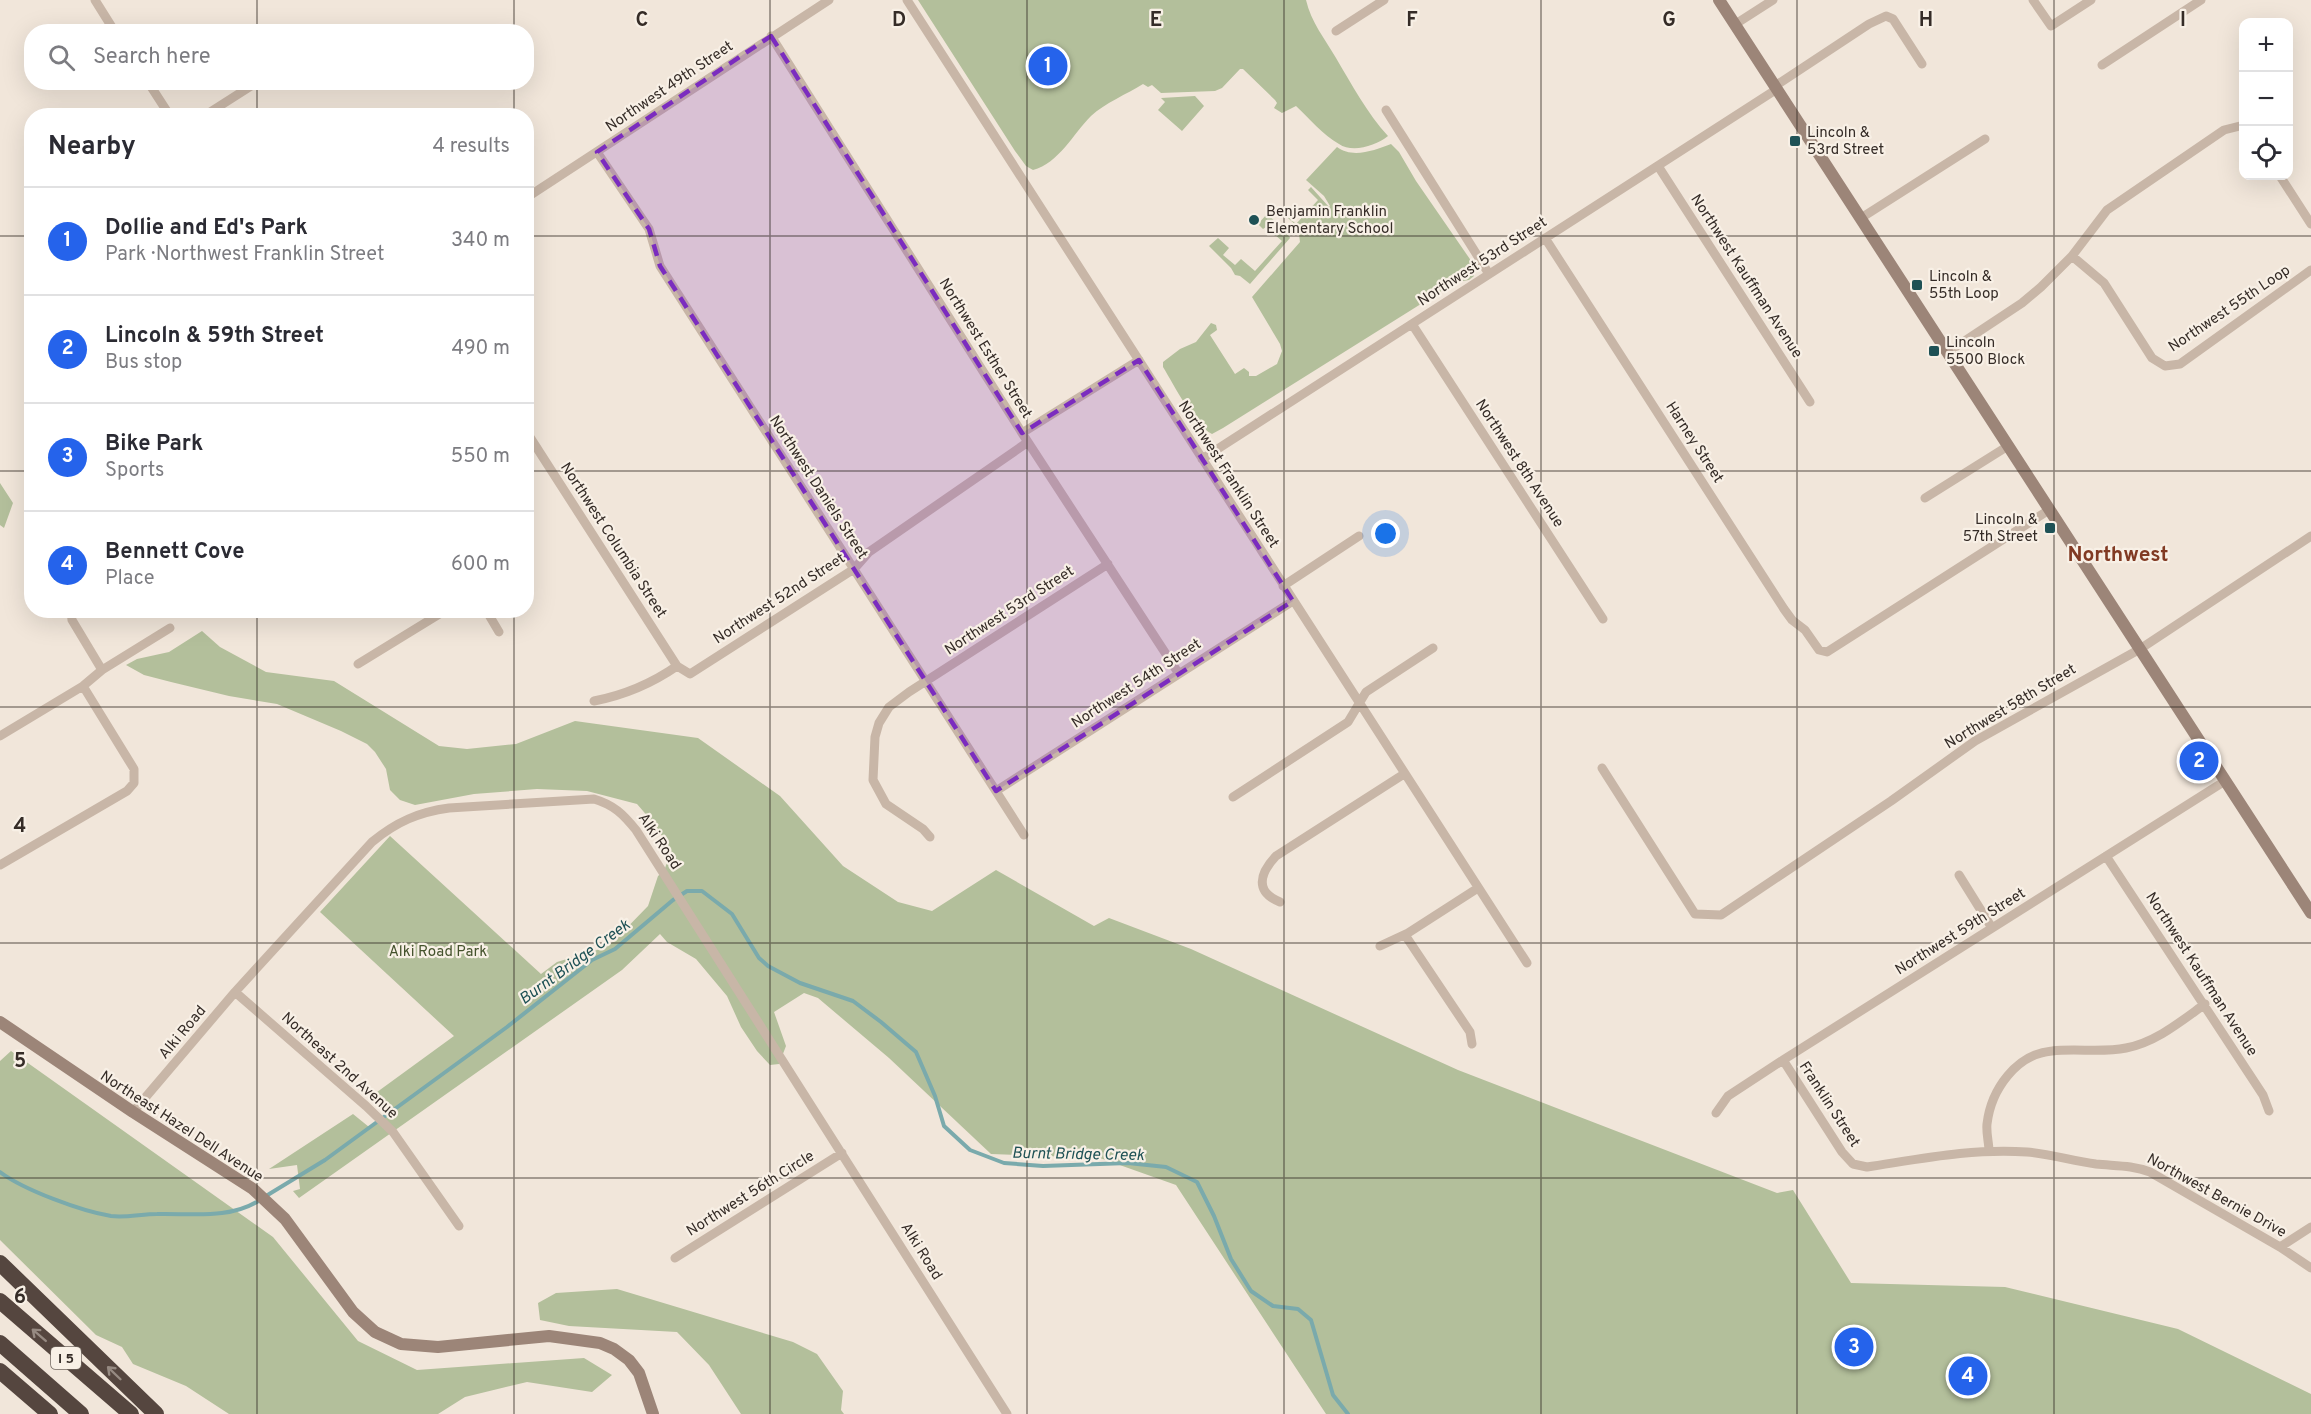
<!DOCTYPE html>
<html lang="en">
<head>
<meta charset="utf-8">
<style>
	body { margin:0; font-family:Overpass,sans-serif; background:#f7f7f7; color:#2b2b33 }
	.controls { position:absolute; right:18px; top:18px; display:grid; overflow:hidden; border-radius:12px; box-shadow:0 6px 24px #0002 }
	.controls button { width:54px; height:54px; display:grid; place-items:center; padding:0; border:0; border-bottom:2px solid #e1e1e2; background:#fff; color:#2b2b33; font:30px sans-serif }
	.you { position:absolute; left:1386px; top:534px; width:21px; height:21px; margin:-15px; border:4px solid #fff; border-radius:50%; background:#1a73e8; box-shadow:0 0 0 9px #1a73e833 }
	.badge { display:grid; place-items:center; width:39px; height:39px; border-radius:50%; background:#2563eb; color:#fff; font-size:20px; font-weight:700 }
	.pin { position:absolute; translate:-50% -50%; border:3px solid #fff; box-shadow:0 2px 6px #0006 }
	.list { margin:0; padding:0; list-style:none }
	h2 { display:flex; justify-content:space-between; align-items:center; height:78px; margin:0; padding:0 24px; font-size:26px }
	h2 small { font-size:20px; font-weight:400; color:#7c7c81 }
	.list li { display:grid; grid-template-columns:39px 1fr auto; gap:18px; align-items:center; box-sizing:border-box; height:108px; padding:0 24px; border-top:2px solid #e1e1e2 }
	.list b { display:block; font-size:22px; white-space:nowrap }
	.list p { margin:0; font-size:20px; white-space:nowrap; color:#7c7c81 }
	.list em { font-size:20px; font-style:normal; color:#7c7c81 }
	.icon { flex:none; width:33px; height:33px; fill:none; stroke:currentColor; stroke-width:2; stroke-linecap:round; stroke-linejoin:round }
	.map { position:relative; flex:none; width:2311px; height:1414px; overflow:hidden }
	.search { position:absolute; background:#fff; box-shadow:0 6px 24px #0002; left:24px; top:24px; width:510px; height:66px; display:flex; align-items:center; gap:15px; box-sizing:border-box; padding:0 21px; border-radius:24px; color:#7c7c81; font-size:22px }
	.panel { position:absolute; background:#fff; box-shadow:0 6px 24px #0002; left:24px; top:108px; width:510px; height:510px; border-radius:24px }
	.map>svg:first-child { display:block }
	.green { fill:#b3bf9b }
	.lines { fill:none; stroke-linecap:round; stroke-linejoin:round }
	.stream { stroke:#7aaaac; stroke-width:4 }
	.street { stroke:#c8b6a7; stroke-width:9 }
	.secondary { stroke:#9c8578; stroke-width:12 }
	.highway { stroke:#55463f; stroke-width:16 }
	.oneway { stroke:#968a82 }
	.marked { fill:#7b2cbf; fill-opacity:0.2; stroke:#7b2cbf; stroke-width:4.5; stroke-dasharray:12 8; stroke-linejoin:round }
	.grid { fill:none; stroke:#352c27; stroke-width:1.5; stroke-opacity:0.55 }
	.poi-dot { fill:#1e5155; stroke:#f8f0e6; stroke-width:2 }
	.labels { text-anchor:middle; stroke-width:4.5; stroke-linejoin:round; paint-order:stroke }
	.shield { fill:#f8f0e6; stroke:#706760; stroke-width:1.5 }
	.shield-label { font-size:14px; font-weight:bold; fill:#352c27 }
	.street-label { font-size:15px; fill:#352c27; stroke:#f8f0e6 }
	.poi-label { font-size:15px; fill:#352c27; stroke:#f8f0e6; text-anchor:start }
	.park-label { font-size:15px; fill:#44522c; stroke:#f8f0e6 }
	.water-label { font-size:16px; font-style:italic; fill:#1e5155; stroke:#f8f0e6 }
	.district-label { font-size:21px; font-weight:bold; fill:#813a23; stroke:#f8f0e6 }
	.grid-label { font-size:20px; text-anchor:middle; font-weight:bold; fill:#352c27; stroke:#f8f0e6; stroke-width:4.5; stroke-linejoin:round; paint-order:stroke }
</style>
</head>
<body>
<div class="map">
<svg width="2311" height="1414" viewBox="0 0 2311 1414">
	<rect width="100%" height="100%" fill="#f1e6da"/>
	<!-- green -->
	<path class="green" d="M918,0H1306C1311,22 1325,39 1336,58C1352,85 1367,113 1388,136C1376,146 1352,153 1339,144C1323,135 1309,118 1296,106L1282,113L1274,108L1277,103L1275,100L1243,69H1240L1222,88L1215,91L1161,93L1152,85L1148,87L1143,84C1127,94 1105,103 1091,116C1073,134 1059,163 1033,170L1026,166L1015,151Z
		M1195,96L1204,106L1182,131L1158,110L1165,102L1161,98Z
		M1391,144L1399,152L1416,181L1474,265V276L1469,280L1456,282L1223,428L1212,434C1194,425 1174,385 1163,367V362L1180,349L1196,342L1211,323L1216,325L1217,330L1210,335L1235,374L1244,368L1249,372V376H1256L1277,364L1282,351L1280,344L1252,297L1300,242L1298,227L1279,210L1282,207L1287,211L1285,214L1296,224L1318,200L1308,190L1311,187L1329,207L1330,206L1324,196L1306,180L1337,147C1353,159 1375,150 1391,144Z
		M1267,214L1288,233L1290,238L1250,284L1240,276L1235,275L1231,268L1209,246L1218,238L1229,248L1223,255L1235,265L1241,259L1255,271L1282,241L1266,227L1263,229L1258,224Z
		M0,483L13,503L4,528L0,525Z
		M202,631L220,647L266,672L334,681L439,746L467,749L516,744L575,721L698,738L780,796L843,866L898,902L932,911L996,870L1094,926L1109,918L1191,949L1458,1070L1777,1193L1793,1190L1851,1283L2005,1287L2178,1329L2311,1394V1414H1326L1176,1185L1100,1158L991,1154L889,1058L818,998L804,993L774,1012L786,1046L779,1064L770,1065L757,1051L741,1027L727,996L696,959L667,942L660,934L622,970L299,1198L293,1191L300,1189L297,1165L269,1169L353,1114L369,1127L391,1110L373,1095L454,1036L320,912L390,836L541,974L557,962L597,950L613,942L648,906L658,876L664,871L671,851L656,826L637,804L587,791L537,789L474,794L415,805L400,800L390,790L386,769L375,752L367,744L341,731L277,704L229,696L171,682L144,675L126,665L137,659L169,652Z
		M11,1051L273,1237L358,1341L417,1370L584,1358L612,1375L592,1392L527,1382L465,1397L438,1414H229L186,1386L133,1364L122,1347L96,1335L0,1240V1061Z
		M617,1289L793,1342L817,1354L843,1391L841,1410L844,1414H741L709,1365L677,1332L569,1326L540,1320L538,1303L556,1293Z"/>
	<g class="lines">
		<!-- stream -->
		<path class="stream" d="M0,1172C24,1190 81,1211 111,1216C125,1218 142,1214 157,1214C192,1213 229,1220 260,1200
			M266,1196L325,1160L507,1027L592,960L615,949L673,900L687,891H702L732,914L759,958L768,966L800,983L853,1001L881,1022L916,1052L935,1096L944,1126L970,1150L1004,1163L1043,1166L1128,1163L1166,1167L1197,1182L1214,1216L1231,1259L1251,1291L1273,1306L1298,1309L1311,1320L1333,1395L1348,1414"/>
		<!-- street -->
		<path class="street" d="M95,0L115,32
			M907,0L1527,963
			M2033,0L2051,26L2091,0
			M1734,25L1773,0
			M1336,31L1384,0
			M771,36L1022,433L1179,674
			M2102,65L2201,0
			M148,82L170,116
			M1775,86L1869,24L1886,16L1893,19L1922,64
			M1386,110L1489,274
			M204,116L251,86
			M2244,125L2224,130L2107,210L2072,256L2104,283L2152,358L2165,366L2180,364L2311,270
			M597,152L649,229L660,266L1024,835
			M1658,166L1810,402
			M2280,176L2311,224
			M526,198L829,0
			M1861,218L1985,139
			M1545,238L1784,609L1792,620L1805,630L1819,650L1827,652L2049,510
			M1412,324L1603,619
			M1948,352L2022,303L2041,287L2072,256
			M526,431L677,666
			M1022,433L1139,360
			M1202,459L1777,89
			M1925,498L2008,446
			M1283,586L1359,536
			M71,610L72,620L102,670
			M486,610L499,632
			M358,664L446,610
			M594,701C625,695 651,684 677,666L690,674L854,569L869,552L1028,442
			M0,736L83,686L102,670L170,628
			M1602,768L1695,914L1721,915L1891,801L1975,741L2140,649L2311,536
			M996,791L1293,601
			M1233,797L1348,722L1366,692L1433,648
			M930,837L923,829L886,804L873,780L875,737L879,723L889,707L909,692L1108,564
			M2106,856L2263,1095L2269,1111
			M0,865L127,791L134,783V769L83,686
			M1959,875L1992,928
			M1280,902C1255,892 1259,874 1276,856L1404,774
			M1405,935L1470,1032L1472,1044
			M1380,946L1408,933L1478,888
			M235,992L366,1106L393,1132L459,1226
			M1783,1060L1842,1152L1853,1164L1867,1167C1920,1159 1973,1148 2027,1152C2050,1154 2073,1161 2096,1164C2115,1166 2132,1165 2150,1172L2280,1247L2311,1268
			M133,1112L235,992L372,842C396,822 419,812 449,808L594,799C614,805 623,814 636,830L1007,1414
			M1716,1113L1728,1096L1783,1060L2225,781
			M1989,1151C1989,1143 1986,1133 1987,1124C1991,1090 2016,1054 2052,1051C2076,1048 2102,1053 2126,1048C2156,1042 2180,1022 2205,1004
			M2280,1247L2311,1227
			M675,1258L842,1153"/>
		<!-- secondary -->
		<path class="secondary" d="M1719,0L2311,913
			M0,1022L133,1112L253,1189L285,1219L353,1312L375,1332L401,1344L438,1347L549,1336L600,1343L614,1349L629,1360L639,1373L653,1414"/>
		<!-- highway -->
		<path class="highway" d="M0,1263L156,1414
			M0,1301L131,1414
			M0,1343L81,1414
			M0,1371L50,1414"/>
	</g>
	<!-- one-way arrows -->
	<defs><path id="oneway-shaft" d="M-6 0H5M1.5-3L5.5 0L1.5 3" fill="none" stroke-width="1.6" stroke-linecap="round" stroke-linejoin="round" transform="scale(1.5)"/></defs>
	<g class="oneway">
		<use href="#oneway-shaft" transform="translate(39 1335) rotate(-139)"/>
		<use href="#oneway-shaft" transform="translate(114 1373) rotate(-136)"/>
	</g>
	<!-- marked area -->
	<path class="marked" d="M771,36L1022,433L1139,360L1293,601L996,791L660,266L649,229L597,152Z"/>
	<!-- grid -->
	<path class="grid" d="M257,0V32M514,0V32M770,0V1414M1027,0V1414M1284,0V1414M1541,0V1414M1797,0V1414M2054,0V1414M257,82V116M514,82V116M0,236H32M526,236H2311M0,471H32M526,471H2311M257,610V1414M514,610V1414M0,707H2311M0,943H2311M0,1178H2311"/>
	<!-- markers -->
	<g class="poi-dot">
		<rect x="1789" y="135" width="12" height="12" rx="3"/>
		<circle cx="1254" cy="220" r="6"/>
		<rect x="1911" y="279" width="12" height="12" rx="3"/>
		<rect x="1928" y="345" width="12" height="12" rx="3"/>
		<rect x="2044" y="522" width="12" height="12" rx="3"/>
	</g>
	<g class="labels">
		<!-- shield labels -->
		<rect class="shield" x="51" y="1347" width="30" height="22" rx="4.5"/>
		<g class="shield-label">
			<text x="66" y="1363">I 5</text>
		</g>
		<!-- street labels -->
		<g class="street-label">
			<text transform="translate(669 86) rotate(-34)" y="5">Northwest 49th Street</text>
			<text transform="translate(1482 261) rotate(-33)" y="5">Northwest 53rd Street</text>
			<text transform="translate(1747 276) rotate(57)" y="5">Northwest Kauffman Avenue</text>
			<text transform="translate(2229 308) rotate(-34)" y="5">Northwest 55th Loop</text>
			<text transform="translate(986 348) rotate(58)" y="5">Northwest Esther Street</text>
			<text transform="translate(1695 442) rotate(57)" y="5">Harney Street</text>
			<text transform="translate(1520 463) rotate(57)" y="5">Northwest 8th Avenue</text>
			<text transform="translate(1229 474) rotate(57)" y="5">Northwest Franklin Street</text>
			<text transform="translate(819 487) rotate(57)" y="5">Northwest Daniels Street</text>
			<text transform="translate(614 540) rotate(57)" y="5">Northwest Columbia Street</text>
			<text transform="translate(779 598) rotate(-33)" y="5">Northwest 52nd Street</text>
			<text transform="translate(1009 610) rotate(-33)" y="5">Northwest 53rd Street</text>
			<text transform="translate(1136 683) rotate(-33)" y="5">Northwest 54th Street</text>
			<text transform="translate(2010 706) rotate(-31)" y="5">Northwest 58th Street</text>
			<text transform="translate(660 841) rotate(56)" y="5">Alki Road</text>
			<text transform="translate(1960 931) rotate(-32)" y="5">Northwest 59th Street</text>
			<text transform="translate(2202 974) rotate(57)" y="5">Northwest Kauffman Avenue</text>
			<text transform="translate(182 1032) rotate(-50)" y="5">Alki Road</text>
			<text transform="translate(340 1065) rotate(42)" y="5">Northeast 2nd Avenue</text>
			<text transform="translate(1830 1104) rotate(57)" y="5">Franklin Street</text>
			<text transform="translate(182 1126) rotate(33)" y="5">Northeast Hazel Dell Avenue</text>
			<text transform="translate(750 1193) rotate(-32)" y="5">Northwest 56th Circle</text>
			<text transform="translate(2217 1195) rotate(29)" y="5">Northwest Bernie Drive</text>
			<text transform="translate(922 1251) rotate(58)" y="5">Alki Road</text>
		</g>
		<!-- poi labels -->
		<g class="poi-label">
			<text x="1807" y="137">Lincoln &amp;<tspan x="1807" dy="17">53rd Street</tspan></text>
			<text x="1266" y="216">Benjamin Franklin<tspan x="1266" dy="17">Elementary School</tspan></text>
			<text x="1929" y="281">Lincoln &amp;<tspan x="1929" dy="17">55th Loop</tspan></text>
			<text x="1946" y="347">Lincoln<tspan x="1946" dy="17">5500 Block</tspan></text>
			<text x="2038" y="524" text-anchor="end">Lincoln &amp;<tspan x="2038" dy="17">57th Street</tspan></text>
		</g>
		<!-- park labels -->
		<g class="park-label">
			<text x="438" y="956">Alki Road Park</text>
		</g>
		<!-- water labels -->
		<g class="water-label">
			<text transform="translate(574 961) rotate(-36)" y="6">Burnt Bridge Creek</text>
			<text transform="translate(1078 1153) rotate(1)" y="6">Burnt Bridge Creek</text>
		</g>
		<!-- district labels -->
		<g class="district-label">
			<text x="2118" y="561">Northwest</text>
		</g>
	</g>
	<g class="grid-label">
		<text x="642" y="26">C</text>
		<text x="899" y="26">D</text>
		<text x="1156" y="26">E</text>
		<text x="1412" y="26">F</text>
		<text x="1669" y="26">G</text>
		<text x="1926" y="26">H</text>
		<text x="2183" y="26">I</text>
		<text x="20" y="832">4</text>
		<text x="20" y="1067">5</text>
		<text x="20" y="1303">6</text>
	</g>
</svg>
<div class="controls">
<button>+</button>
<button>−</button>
<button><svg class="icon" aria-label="locate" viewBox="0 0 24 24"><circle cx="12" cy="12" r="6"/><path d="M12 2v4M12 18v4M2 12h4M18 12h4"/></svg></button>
</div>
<div class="you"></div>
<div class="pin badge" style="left:1048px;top:66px">1</div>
<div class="pin badge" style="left:2199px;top:761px">2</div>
<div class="pin badge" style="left:1854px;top:1347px">3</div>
<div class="pin badge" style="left:1968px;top:1376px">4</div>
<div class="search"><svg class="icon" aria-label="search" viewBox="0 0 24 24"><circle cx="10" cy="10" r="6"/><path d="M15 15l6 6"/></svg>Search here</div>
<section class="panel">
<h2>Nearby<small>4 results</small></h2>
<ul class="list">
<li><span class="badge">1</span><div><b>Dollie and Ed's Park</b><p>Park · Northwest Franklin Street</p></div><em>340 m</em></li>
<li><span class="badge">2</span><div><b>Lincoln &amp; 59th Street</b><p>Bus stop</p></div><em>490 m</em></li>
<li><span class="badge">3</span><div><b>Bike Park</b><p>Sports</p></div><em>550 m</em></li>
<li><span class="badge">4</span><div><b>Bennett Cove</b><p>Place</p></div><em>600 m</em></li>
</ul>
</section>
</div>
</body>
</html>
